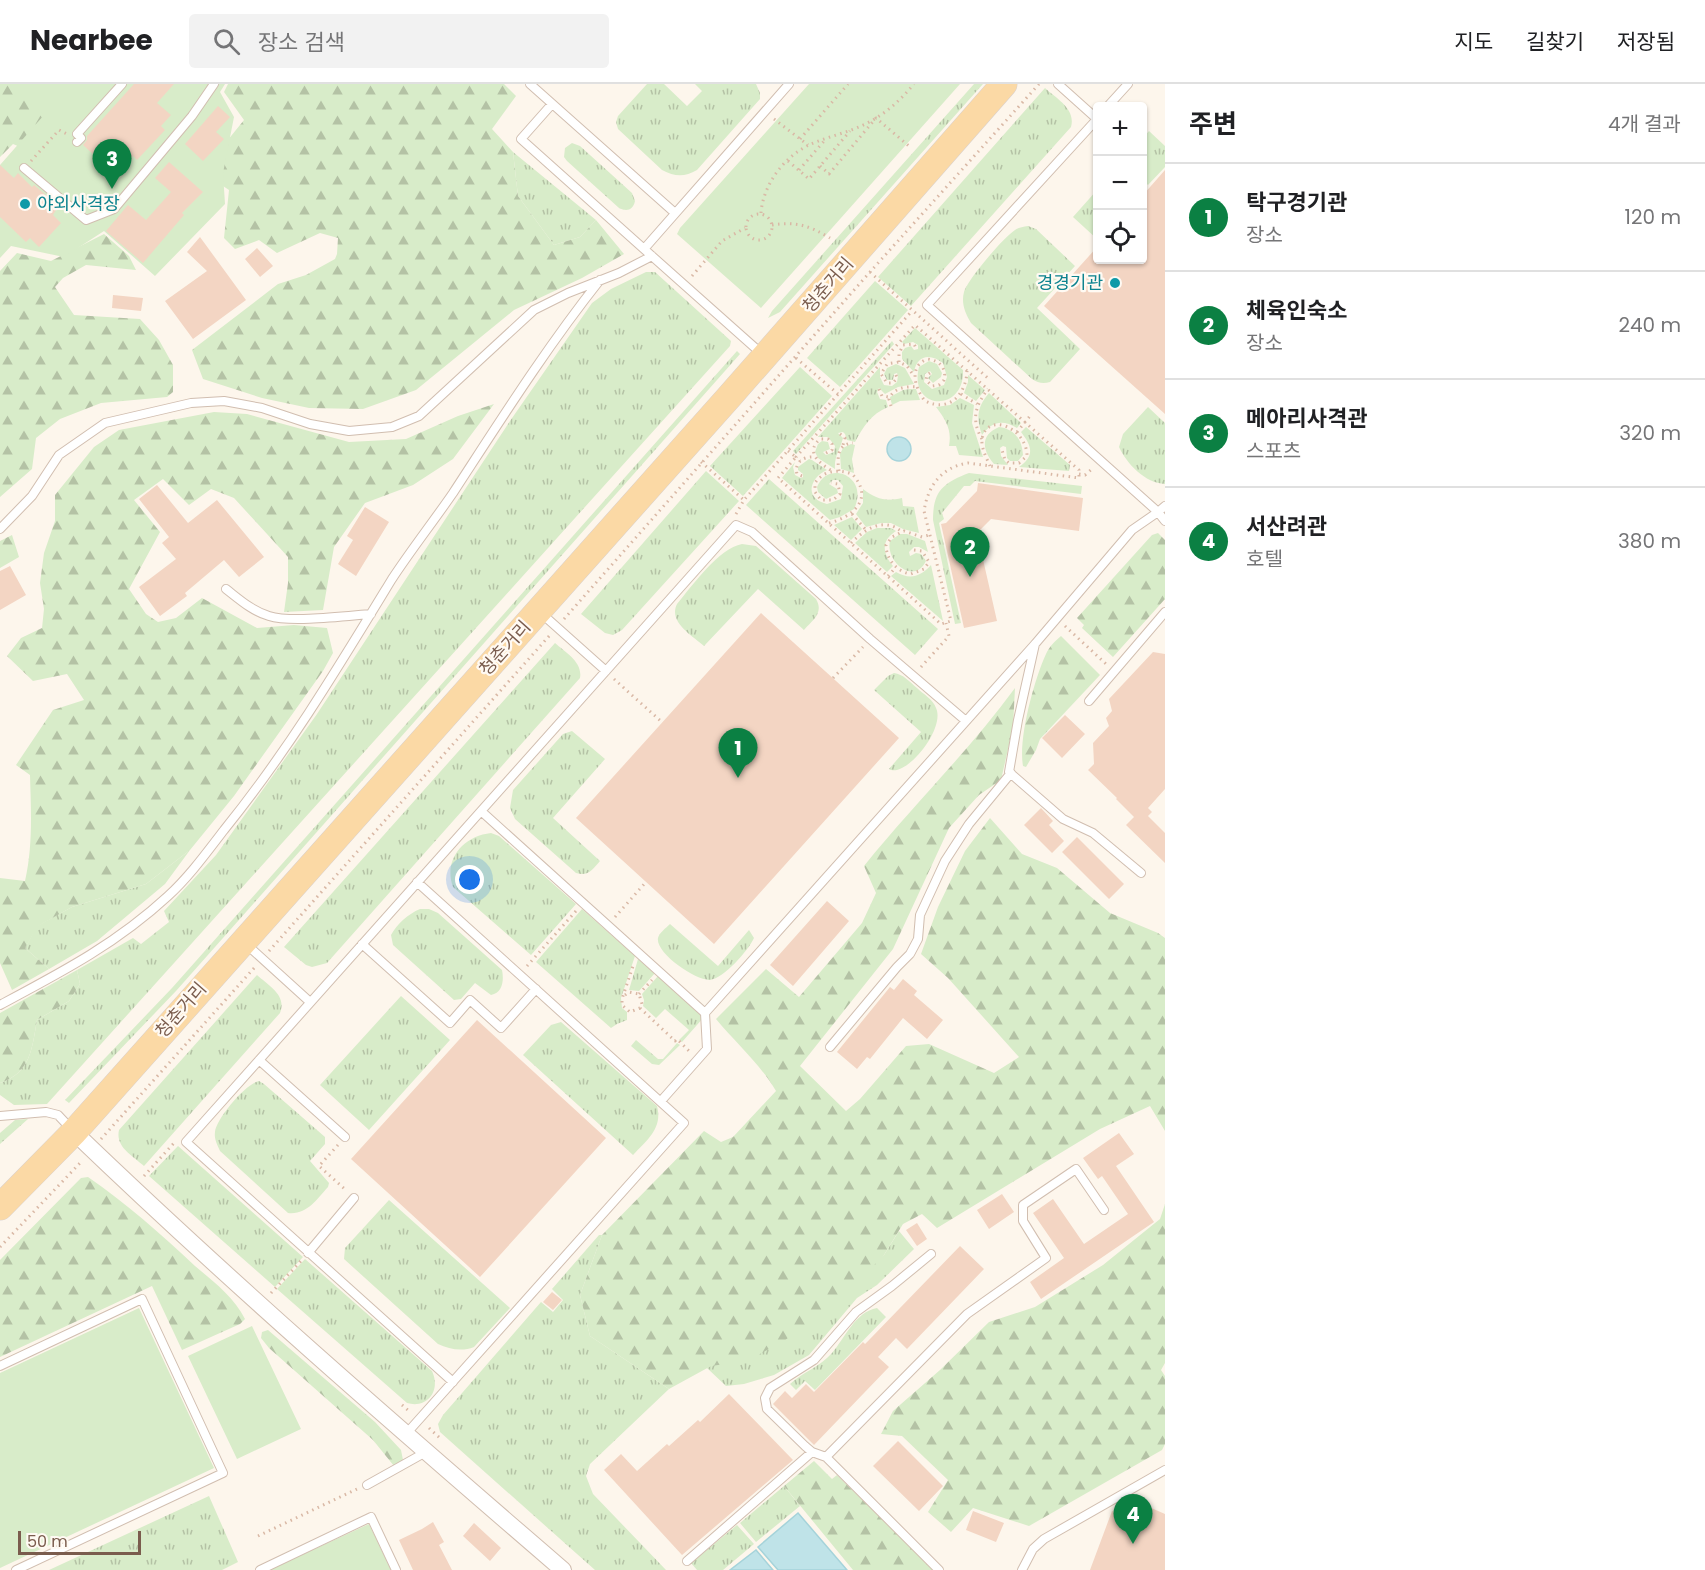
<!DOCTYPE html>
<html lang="ko">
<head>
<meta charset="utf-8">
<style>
	body { margin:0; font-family:Poppins,"Noto Sans KR",sans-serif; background:#f2f2f2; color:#202124 }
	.controls { position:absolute; right:18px; top:18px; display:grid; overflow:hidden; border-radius:6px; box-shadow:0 2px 4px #0004 }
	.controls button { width:54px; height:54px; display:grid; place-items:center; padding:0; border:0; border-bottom:2px solid #e0e0e0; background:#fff; color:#202124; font:30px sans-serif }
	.scale { position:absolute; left:18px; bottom:15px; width:123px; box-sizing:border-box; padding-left:6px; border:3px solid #7a5c4d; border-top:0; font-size:16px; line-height:21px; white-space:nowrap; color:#7a5c4d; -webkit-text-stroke:4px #fffaf3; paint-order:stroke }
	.you { position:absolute; left:470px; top:796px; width:21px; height:21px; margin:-15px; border:4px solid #fff; border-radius:50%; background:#1a73e8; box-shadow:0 0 0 9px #1a73e833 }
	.badge { display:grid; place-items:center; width:39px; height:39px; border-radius:50%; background:#0b8043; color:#fff; font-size:20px; font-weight:700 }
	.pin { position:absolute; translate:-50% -50px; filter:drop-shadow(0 2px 3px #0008) }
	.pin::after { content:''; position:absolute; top:32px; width:21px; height:18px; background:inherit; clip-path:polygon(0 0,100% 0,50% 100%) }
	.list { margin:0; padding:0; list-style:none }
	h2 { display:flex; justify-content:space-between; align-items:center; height:78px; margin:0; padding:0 24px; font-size:26px }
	h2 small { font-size:20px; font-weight:400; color:#757577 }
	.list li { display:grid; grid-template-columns:39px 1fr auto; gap:18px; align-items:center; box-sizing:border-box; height:108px; padding:0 24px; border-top:2px solid #e0e0e0 }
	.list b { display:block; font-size:22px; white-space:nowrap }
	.list p { margin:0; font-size:20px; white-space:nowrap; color:#757577 }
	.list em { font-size:20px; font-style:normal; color:#757577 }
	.icon { flex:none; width:33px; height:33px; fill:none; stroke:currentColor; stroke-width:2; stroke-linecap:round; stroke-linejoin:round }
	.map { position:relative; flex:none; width:1165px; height:1486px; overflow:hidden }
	header { display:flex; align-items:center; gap:36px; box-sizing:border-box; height:84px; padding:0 30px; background:#fff; border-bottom:2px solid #e0e0e0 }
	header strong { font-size:28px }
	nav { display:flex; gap:33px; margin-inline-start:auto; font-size:21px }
	.search { width:420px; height:54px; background:#f2f2f2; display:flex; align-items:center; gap:15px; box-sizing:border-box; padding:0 21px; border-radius:6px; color:#757577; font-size:22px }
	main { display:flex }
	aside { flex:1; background:#fff }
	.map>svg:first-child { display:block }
	.grass { fill:url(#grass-tufts) }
	.forest { fill:url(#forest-firs) }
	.green { fill:#d8ecc9 }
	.water { fill:#bfe3e8; stroke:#a5d3da; stroke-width:1.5 }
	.building { fill:#f3d5c3 }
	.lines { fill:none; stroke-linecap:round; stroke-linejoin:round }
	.lane-casing { stroke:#d1beb0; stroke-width:10 }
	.street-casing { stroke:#d1beb0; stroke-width:18 }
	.primary-casing { stroke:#dad1cd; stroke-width:27 }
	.path { stroke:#d9b8a5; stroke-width:3; stroke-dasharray:1.5 4.5; stroke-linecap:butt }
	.lane { stroke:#fff; stroke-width:8 }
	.street { stroke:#fff; stroke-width:16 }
	.primary { stroke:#fbd9a5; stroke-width:26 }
	.culture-dot { fill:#0f9aa8; stroke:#fffaf3; stroke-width:2 }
	.labels { text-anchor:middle; stroke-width:4.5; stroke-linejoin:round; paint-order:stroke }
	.culture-label { font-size:18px; fill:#0d838f; stroke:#fffaf3; text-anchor:start }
	.street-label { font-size:18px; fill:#7a5c4d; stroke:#fffaf3 }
</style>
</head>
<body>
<header>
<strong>Nearbee</strong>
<div class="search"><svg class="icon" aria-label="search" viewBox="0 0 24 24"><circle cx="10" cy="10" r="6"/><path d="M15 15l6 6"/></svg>장소 검색</div>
<nav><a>지도</a><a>길찾기</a><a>저장됨</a></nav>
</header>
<main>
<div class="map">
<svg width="1165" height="1486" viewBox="0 0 1165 1486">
	<defs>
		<pattern id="grass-tufts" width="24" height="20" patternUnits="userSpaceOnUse" patternTransform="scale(1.5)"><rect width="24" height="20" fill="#d8ecc9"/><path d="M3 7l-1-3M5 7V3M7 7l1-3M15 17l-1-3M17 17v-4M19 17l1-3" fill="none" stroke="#b4c2a5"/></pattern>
		<pattern id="forest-firs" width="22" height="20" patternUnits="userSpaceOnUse" patternTransform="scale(1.5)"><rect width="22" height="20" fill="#d8ecc9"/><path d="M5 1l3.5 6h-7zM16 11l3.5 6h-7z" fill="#b4c2a5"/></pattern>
	</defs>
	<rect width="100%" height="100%" fill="#fdf6ec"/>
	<!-- grass -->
	<path class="grass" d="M647,0H664L687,22L702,7L695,0H756L760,9V15L697,86C685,93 675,93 662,86L618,45L616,38L618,32Z
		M974,0H983L780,228L768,234L772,227Z
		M1045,4C1057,15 1076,25 1071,43L911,222L878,193Z
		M1149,47L1165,62V83L1148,101L1143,96L1142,55Z
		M572,59L580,62L632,109L635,117C633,126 627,128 619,124L567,77L564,73L565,64Z
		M513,68L596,136L580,153L554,161L518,112Z
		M1097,106V155L1073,133Z
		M1028,142L1036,145L1075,182L1037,224L1080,265L1050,298C1043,300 1038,299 1032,295L971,239C965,229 961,219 964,208C968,195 1003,154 1015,146C1019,143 1023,143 1028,142Z
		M646,188H655L731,257L730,262L47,1020L14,1021L0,1011V999C31,989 32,964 37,936L69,917L80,900L77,886L133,854L141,860L169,838L164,827L216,771L317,630L510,337L592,219L611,205Z
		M875,197L908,226L840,303L807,274Z
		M915,244L963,286C965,329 908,327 919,283L929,277L937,280L942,289L941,293L933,299L928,294L932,290L930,287L925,290L924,298L932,305L944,301L947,293L943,279C930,269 917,271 914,288L902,275V268L905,264L911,262L914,266L918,265V261L913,258L904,260L902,258Z
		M892,257L894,260L796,370L793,367Z
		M737,267L740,270L176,907L69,1019L65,1016L172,904Z
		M896,280L905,284L914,300L898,303L885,310L879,304L877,308L880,315L886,316L888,323C871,330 863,343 855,358L847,356L845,350L843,348L838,349L843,354C840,366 834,372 835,385L818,374L815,368L818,360L822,357L828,358L830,365L823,368L826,371L834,368L835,362L828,353H818L880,283V293L884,301L892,302L897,298L898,292L897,289L894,290L893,296H887L884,290L887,284Z
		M800,283L832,312L743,412L710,382Z
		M968,291L985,306L976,317L964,309L968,298Z
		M910,305H916L920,316L900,317L892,321L890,313L903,306Z
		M989,309L1021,339L1017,344C1002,335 992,338 982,351C976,334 977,323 989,309Z
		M960,314L974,321L972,339L983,373L959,371L956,362H949C952,346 946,336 936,323L950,321Z
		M1148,323L1165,339V400C1145,399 1127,380 1119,363L1123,350Z
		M999,343C1015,345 1022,356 1023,371L1018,377H1010L1007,374L1006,363L1003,362L1000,364L1001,372L1008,381L994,380C982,366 980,351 999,343Z
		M1026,343L1070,381L1069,387L1019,383C1035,372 1032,362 1021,348Z
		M851,360L855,361L852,375L854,389L841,385L840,370L843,364Z
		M809,375L812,376L827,386C809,394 804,415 827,420L841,415L843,402L838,396H833L829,400L837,405L838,409L826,415L818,408L817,403C828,375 870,392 854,425L840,433L830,436L782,394L795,378L793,383L795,391L801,394L803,393V390L798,386V383Z
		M706,387L739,417L622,546L613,551L605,549L581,530Z
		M969,389L1082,402L1081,410L975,397L970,402H964L942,429L944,435L939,439L961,539L955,540L933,436C933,407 943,399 969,389Z
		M769,395L938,545L915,571L746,421Z
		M863,405C876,415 886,418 902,414L903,422L914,423L919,449L903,445L891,439H881L866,443L856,430L863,419Z
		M852,433L862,445L851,456L834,441Z
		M877,444H891L896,447C880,457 883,470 893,482L887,488L855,459L867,448Z
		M900,450H907L925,457L928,468L919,463H914L909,468L910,472L916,469L921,470L926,477C914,502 885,477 890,457Z
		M742,460L756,462L816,515C824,529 813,536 804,546L758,505L704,562C692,551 668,538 677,520C692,502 719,464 742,460Z
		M931,481L943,537L891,492L896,488C910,496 920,493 931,481Z
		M555,559C565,568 583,578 580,594L327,879L312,883L306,881L284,863Z
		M894,589C903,590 910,598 917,604C923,610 933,615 936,624C946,645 905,695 889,685L921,648L874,606L888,592Z
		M572,647L605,675L553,734L600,777C593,785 588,793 576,789L515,735L510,724L513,706L563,650Z
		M491,749L499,752L576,820L531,871L453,803C443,776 463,752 491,749Z
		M190,766L165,800L97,857L49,885L25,864L37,842L72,823L146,800Z
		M420,825H429L438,829L502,886C504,896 503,909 491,911L475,899L461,915L454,916L393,861L391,851C397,840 408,830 420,825Z
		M582,825L635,872L621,914L622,924L627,928V936L617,940L611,944L536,878Z
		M670,840L718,882L749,846L754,854C748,867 724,894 710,896C696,897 655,869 658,854C659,849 666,844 670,840Z
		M638,875L655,889L639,907L629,906Z
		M257,891C269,902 287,911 280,929L144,1082C133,1072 115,1063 119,1046Z
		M658,892L704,933L682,958L679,956L689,946L665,925L656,934L643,922L644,916L642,910Z
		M401,912L450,956L369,1046L320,1001Z
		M561,938L657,1022C663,1044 647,1056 633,1071L523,971L551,941Z
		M636,956L658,975H663L677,959L680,961L659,981L652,980L631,962Z
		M259,997L264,1000L325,1053V1060L310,1077L329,1099L328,1103C316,1116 307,1131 288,1129L220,1067C217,1060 214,1055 215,1048C216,1035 246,999 259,997Z
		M28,1035L0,1060V1049L15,1036Z
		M178,1062L303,1173L275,1203L149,1092Z
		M389,1116L510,1224L474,1263C462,1268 449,1265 438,1260L344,1175L345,1164Z
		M899,1147L914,1165L877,1201L857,1214L809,1271L774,1291L744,1300L726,1302L707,1284L884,1171Z
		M599,1151H602L580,1211L590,1252L669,1305L590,1380L586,1392L593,1410L666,1486H595L459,1365L440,1348L438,1340L443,1331L541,1218L553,1228L563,1216L552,1205Z
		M305,1175L432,1287C441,1306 428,1325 407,1319L277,1205Z
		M877,1224L886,1233L815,1306L805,1297L796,1306L790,1300C803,1288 820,1283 832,1269C845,1254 855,1228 877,1224Z
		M784,1402L800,1422L756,1458L740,1439Z
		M209,1412L238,1478L222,1486H49Z
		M737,1441L754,1460L723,1486H697L691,1479Z"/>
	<!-- forest -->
	<path class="forest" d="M0,0H24L57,33L32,68L13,60L0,73Z
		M228,0H504L516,12L492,45L513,68L518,112L554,161L580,153L596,136L624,170L582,194L514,226L416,306L363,325L309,324L262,314L203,295L192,266L278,200L306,191L335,175L337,170L338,154L320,149L277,169L259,156L235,165L224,154L229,106L202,88L244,36L224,8Z
		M104,150L129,172L136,186L86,181L63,194L55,203L74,231L140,235L159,256L173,281V308L167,313L101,319L60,335L36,354L32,385L0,413V187L17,169L51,177Z
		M494,320L453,375L413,401L365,419L334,463L323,526L284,528L288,499V473L234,414L211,405L189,421L163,395L134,416L160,448L129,505L146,530L158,538L176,534L202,514L257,544L294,541L327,544L333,569L323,587L234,712L190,766L146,800L72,823L38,842L25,864L49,885L12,906L0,879V794L25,797C33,762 31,727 30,691L16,681L53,626L84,616L67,590L33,597L7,572L21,554L42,544L44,525L40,499L44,469L55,437V411L94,363L119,346L214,328L247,330L349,358L406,355L458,332Z
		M1158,449L1165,456V515L1113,573L1082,544L1084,541L1077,534L1152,451Z
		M12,451L19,473L0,484V457Z
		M1061,552L1100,591L1040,655L1036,666L1026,683L1023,682C1018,655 1034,596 1046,570C1049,563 1055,557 1061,552Z
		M1015,604L1013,643L1001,696L979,711L949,744L893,865L800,982L846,1027L860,1015L906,962L929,960L994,989L1019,973L948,894L921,870L938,823L965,767L990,734L1022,770L1057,784L1110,829L1158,849L1165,854V1047L1150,1022L1100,1045L937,1144L922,1130L903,1140L884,1171L847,1209L814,1237L782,1258L747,1277L711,1282L669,1305L590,1252L580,1211L602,1151L704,1047L721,1058L733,1053L776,1007C760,980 736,959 716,935L766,885L799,913L862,839L876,809L864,782C913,721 969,667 1015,604Z
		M77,886L80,900L69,917L37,936C32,964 31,989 0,999V929Z
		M88,1093C126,1119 161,1150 195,1182C214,1198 234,1213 245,1235L240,1240L182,1266L152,1202L0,1273V1176L81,1094Z
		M1165,1120V1279L1161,1286L1165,1292V1360L1162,1366L1029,1442L973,1424L951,1448L928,1428L948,1396L902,1352L881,1350L893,1327L940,1286L989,1238L1035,1223L1103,1181L1160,1135Z
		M268,1246L375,1338L401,1366L403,1376L394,1382L373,1356L269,1264L261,1254L262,1248Z
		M814,1377L832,1395L837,1391L934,1486H853L784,1402Z"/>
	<!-- green -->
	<path class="green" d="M9,0H225L220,8L234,33L223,89L225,120L155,192L104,147L64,173L11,162L0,174V81L44,31Z
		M809,0H960L761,224L677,150L680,144Z
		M139,1224L214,1384L0,1484V1289Z
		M252,1242L301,1345L237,1375L188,1272Z
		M369,1440L391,1486H269Z"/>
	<!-- water -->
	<path class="water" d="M887 365a12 12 0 1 1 24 0a12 12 0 1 1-24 0Z
		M798,1429L847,1486H778L758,1463Z
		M756,1466L773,1486H730Z"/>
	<!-- building -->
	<path class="building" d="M134,0H174L157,19L171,31L161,42L165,46L137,76L133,72L116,91L83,61L87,56V52Z
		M218,22L230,33L216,48L224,55L203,77L185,60Z
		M169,78L203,108L182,129L184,131L143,179L106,147L128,121L146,136L171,108L155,94Z
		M0,81L14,94L18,89L32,103L34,101L46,111L43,114L56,126L53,131L61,139L39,163L30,154L26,158L0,133Z
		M1165,86V330L1044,222L1098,162V176H1143V111Z
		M200,153L246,216L193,255L165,217L207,187L187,168Z
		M257,164L273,182L260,193L245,175Z
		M113,211L143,214L141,227L112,224Z
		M978,399L1083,414L1079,447L991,435L977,449L997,537L964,544L941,440L946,439L977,407Z
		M157,401L188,439L217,416L264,473L239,493L224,476L185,509L187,512L160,532L139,503L176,475L162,459L169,453L139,415Z
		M365,423L389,438L356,492L338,480L353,456L347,452Z
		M10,482L26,511L0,526V487Z
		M761,529L899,654L714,860L576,734Z
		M1153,568L1165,570V705L1148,724L1152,728L1148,732L1165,749V779L1126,741L1134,733L1116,715L1117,714L1088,686L1094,680L1093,659L1109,642L1106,634L1112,627L1109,615Z
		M1065,631L1085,650L1062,674L1042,654Z
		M1041,724L1053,737L1049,741L1064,757L1052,769L1024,741Z
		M1077,753L1124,800L1109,815L1062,768Z
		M827,817L849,837L793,902L770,881Z
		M903,895L917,907L914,911L943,936L927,955L903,934L870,975L867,973L857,985L837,968L890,903L894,906Z
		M477,936L606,1054L480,1193L351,1075Z
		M1119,1049L1134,1070L1116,1082L1154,1138L1041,1215L1030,1198L1064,1174L1033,1129L1053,1115L1084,1160L1128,1130L1102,1092L1098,1095L1083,1074Z
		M1002,1110L1014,1128L989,1145L977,1126Z
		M917,1139L927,1155L917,1162L906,1146Z
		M960,1162L984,1185L907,1265L896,1254L878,1273L889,1283L814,1361L773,1320L785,1307L792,1314L806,1300L814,1308L863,1258L865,1260L870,1255Z
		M552,1208L562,1216L553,1226L543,1218Z
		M729,1310L793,1376L682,1471L604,1386L621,1370L637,1387L667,1360L669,1362L698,1336L700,1338Z
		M898,1357L943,1402L919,1427L873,1382Z
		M1149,1423L1165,1430V1486H1090L1112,1427L1124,1431L1125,1428L1144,1435Z
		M973,1427L1004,1439L996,1458L966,1446Z
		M433,1438L444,1458L439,1461L452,1486H413L399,1456L422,1445Z
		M474,1439L501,1464L490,1477L463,1452Z"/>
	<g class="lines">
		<defs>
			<path id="lane" d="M530,0L675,129
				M1058,0L1097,35
				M552,20L521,55L644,165
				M1108,22L1128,0
				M77,58L81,54L77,50L122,0
				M24,84L86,136L114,125L192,32L214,0
				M762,270L644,165L789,0
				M1165,422L1158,428L1165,437
				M0,445L32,412L59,371L105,339L191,319L224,317L262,324L310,340L349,347L392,343L419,332L534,226L568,209L619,189L652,172
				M226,505C239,515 252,527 269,532C291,539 346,532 371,530
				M541,529L606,587
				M1035,560L1018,636L1009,688L1063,735L1093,749L1141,789
				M1089,617L1165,528
				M481,727L705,929L707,965L661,1017
				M245,859L310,918
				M362,860L450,939L470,916L501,944L536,905
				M0,921C62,888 116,860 168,812C189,793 207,768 224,746C288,667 339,582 392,495C411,466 433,438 453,409C500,337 546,264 600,196
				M705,929L1035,560L1132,446L1158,428L927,221L1098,34
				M830,963L897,883L910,870L918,855L920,831L945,777L969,740L1011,689
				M259,976L345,1053
				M0,1032L46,1028L58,1031L73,1047
				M308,1169L354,1114
				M0,1282L142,1215L223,1389L16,1486
				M453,1298L186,1058L736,441L752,448L870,555L966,637
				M406,1350L684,1039L417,798
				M826,1373L812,1368L805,1362L767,1325L765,1314L770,1304L814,1276L856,1228L892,1202L931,1170
				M367,1401L426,1368
				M687,1477L812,1368
				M260,1486L371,1433L396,1486
				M939,1486L826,1373L967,1230L1046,1174L1023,1137V1121L1076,1085L1104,1126
				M1022,1486L1033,1465L1044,1455L1165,1386"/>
			<path id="street" d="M74,1048C231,1199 397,1343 563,1486"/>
			<path id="primary" d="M0,1123L74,1048L729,313L1004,0"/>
		</defs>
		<!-- lane casing -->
		<use href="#lane" class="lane-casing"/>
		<!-- street casing -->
		<use href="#street" class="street-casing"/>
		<!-- primary casing -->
		<use href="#primary" class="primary-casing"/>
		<!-- path -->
		<path class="path" d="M774,35L808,61
			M800,55L848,0
			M31,77L59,46L67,50
			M788,77L809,95L850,47
			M820,82L829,90L876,34L910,63
			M799,86L825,56
			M761,129C763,101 784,72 811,60C832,51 856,47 876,34C891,25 903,13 914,0
			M746 143a13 13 0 1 1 26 0a13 13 0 1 1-26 0Z
			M772,141C796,137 810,142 830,154
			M870,188L990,296
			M692,192L722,157L745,144
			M796,274L838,310
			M899,278V270L903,261L914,260L916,264
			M930,289L927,291L926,296L932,302L939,301L944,296C947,284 939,276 927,275C908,283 915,304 925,317C950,329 966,310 967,287
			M896,291L897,294L893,299H887L881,290L887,280L899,278L907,282L914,292
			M879,305L882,312L889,313
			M961,310L977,320
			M891,322L889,315C894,304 905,302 917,303
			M1017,348L1030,332
			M840,350L845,354L843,361
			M982,355C971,336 975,322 988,305
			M788,367L796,373L778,394L941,540L951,537L924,427C928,401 942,383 968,379L1079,394V386L915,241L796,373L800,377
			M826,369L832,366V360L828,355H820C805,368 819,379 832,387
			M701,378L744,416
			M990,382C987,375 981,364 982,355C987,327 1027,344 1027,372L1019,379H1009L1005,376L1002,366
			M839,387C837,374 837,360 853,359
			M1079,390L1085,391L1093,384
			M802,392L797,390C794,378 804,372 815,373
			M736,430L744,416L912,227
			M852,430L866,446
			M829,439C853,433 875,414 852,390C838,385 824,386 815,399V408L821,416H833L840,410L838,400L831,399
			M851,459C865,445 883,433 901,447
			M914,466L922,467L929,478L924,485L911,490C897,488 886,475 886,461L892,453L904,447L922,453L929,451
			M888,492L896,483
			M564,535L870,188L1039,0
			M1065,542L1106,580
			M921,583L949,552L946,539
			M833,594L863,563
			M614,595L662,638
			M615,833L646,798
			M269,867L550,551
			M527,882L576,827
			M639,910L652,896
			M625,911L629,908L639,910L642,920L640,924L630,928L622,921V915L633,882
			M640,924L675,957L677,955L689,967
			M101,1055L255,883
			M338,1061L319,1082L347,1107
			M144,1092L174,1059
			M0,1163L81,1078
			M271,1209L301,1177
			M402,1321L410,1328
			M429,1344L441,1355
			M258,1452L357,1405"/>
		<!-- lane -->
		<use href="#lane" class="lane"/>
		<!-- street -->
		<use href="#street" class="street"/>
		<!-- primary -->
		<use href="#primary" class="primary"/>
	</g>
	<!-- markers -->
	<g class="culture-dot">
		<circle cx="25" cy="120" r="6"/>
		<circle cx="1115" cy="199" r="6"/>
	</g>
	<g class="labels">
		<!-- culture labels -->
		<g class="culture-label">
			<text x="37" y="126">야외사격장</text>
			<text x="1103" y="205" text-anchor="end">경경기관</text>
		</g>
		<!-- street labels -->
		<g class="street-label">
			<text transform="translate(828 201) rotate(-49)" y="6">청춘거리</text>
			<text transform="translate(505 564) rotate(-48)" y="6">청춘거리</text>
			<text transform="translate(181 926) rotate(-49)" y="6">청춘거리</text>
		</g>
	</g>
</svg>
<div class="controls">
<button>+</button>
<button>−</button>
<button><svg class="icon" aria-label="locate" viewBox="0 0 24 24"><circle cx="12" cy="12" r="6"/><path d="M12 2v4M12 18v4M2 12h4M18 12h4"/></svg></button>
</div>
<div class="scale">50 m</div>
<div class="you"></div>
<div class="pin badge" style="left:738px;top:694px">1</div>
<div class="pin badge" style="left:970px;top:493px">2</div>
<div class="pin badge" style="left:112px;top:105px">3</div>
<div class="pin badge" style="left:1133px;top:1460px">4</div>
</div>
<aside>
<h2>주변<small>4개 결과</small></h2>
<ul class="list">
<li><span class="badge">1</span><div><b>탁구경기관</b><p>장소</p></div><em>120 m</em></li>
<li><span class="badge">2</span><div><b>체육인숙소</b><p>장소</p></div><em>240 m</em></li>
<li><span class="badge">3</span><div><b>메아리사격관</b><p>스포츠</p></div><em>320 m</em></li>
<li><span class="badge">4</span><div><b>서산려관</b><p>호텔</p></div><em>380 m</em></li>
</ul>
</aside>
</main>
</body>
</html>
